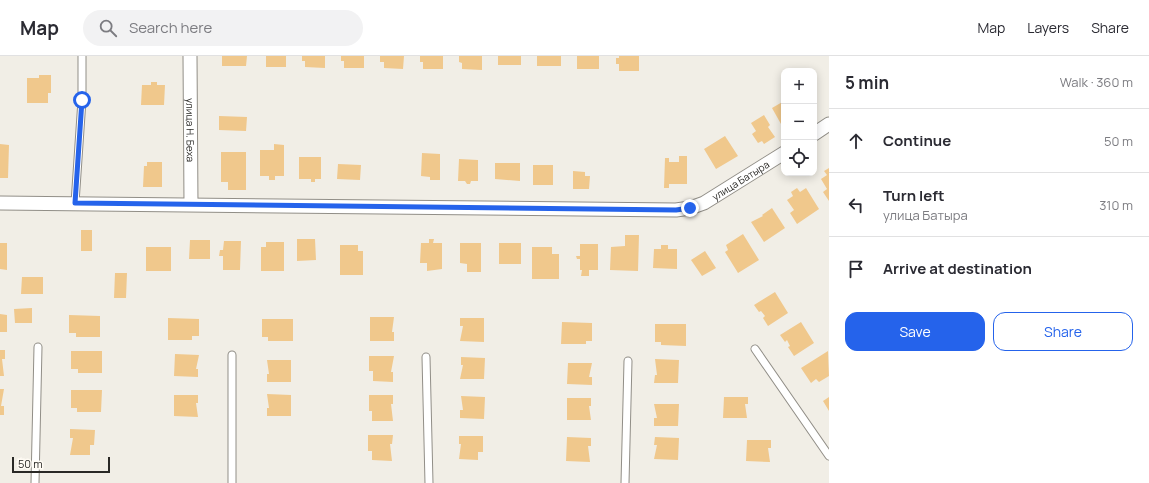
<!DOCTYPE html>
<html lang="en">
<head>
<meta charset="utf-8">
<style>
	body { margin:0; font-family:Manrope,sans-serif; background:#f2f2f3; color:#2b2b33 }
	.controls { position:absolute; right:12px; top:12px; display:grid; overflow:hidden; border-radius:8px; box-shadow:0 2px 10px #0003 }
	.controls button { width:36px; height:36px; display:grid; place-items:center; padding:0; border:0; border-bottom:1px solid #e1e1e2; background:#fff; color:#2b2b33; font:20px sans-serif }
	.scale { position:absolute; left:12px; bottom:10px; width:98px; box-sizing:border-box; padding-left:4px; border:2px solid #292825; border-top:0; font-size:11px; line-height:14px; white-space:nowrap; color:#292825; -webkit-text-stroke:3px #fffbf4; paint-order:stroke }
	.stop { position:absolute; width:12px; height:12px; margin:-9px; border:3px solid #2563eb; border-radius:50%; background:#fff }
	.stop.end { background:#2563eb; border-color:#fff; box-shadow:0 1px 4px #0008 }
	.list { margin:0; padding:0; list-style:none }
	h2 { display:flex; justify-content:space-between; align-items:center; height:52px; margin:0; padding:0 16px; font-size:17px }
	h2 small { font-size:13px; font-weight:400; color:#7c7c81 }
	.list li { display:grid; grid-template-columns:26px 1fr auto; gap:12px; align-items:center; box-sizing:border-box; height:64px; padding:0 16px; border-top:1px solid #e1e1e2 }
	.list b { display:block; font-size:15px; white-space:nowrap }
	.list p { margin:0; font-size:13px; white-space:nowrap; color:#7c7c81 }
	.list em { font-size:13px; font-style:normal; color:#7c7c81 }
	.actions { display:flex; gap:8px; padding:12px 16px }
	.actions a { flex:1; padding:9px 0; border:1px solid #2563eb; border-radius:12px; text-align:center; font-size:14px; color:#2563eb }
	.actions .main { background:#2563eb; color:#fff }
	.icon { flex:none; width:22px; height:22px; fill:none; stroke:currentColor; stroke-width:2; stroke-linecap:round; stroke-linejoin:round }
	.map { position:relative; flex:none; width:829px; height:427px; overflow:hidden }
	header { display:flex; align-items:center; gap:24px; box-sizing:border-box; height:56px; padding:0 20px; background:#fff; border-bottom:1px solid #e1e1e2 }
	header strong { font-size:19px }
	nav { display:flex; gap:22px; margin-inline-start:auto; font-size:14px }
	.search { width:280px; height:36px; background:#f2f2f3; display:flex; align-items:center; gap:10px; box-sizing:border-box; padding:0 14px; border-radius:22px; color:#7c7c81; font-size:15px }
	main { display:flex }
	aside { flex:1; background:#fff }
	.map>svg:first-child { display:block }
	.building { fill:#f0c88c }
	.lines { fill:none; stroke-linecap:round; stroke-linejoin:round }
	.lane-casing { stroke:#918e87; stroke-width:9 }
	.street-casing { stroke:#918e87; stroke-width:15 }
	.lane { stroke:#fff; stroke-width:7 }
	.street { stroke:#fff; stroke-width:13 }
	.route { stroke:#2563eb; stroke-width:5 }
	.labels { text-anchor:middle; stroke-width:3.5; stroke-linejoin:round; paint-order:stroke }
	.street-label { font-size:10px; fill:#292825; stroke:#fffbf4 }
</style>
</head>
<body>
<header>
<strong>Map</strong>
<div class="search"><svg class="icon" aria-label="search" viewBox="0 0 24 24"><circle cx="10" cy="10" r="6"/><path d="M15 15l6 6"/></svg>Search here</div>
<nav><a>Map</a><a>Layers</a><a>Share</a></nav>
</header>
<main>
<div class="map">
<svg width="829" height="427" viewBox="0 0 829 427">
	<rect width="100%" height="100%" fill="#f1eee6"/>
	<!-- building -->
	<path class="building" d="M222,0H247L246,10H222Z
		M266,0H286V11H266Z
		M302,0H325V12L305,11V5H302Z
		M341,0H364V12H344V5H341Z
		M380,0H404L403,13L384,12V6H380Z
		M420,0H443V13H423V6H420Z
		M459,0H482V14L462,13V7L459,6Z
		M498,0H521V9H498Z
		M537,0H561V10H537Z
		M577,0H599V13H577Z
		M619,0H639V15H619V8H616V2H619Z
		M39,19H51V37H48V47H27V22H39Z
		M151,26H157V29H165L164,49H141L142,29H151Z
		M784,45V66L781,68L772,52Z
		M764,59L770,69L768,71L775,81L764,88L762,85L758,87L752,78L756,75L751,67Z
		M219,60L247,61L246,75L219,74Z
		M725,80L738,100L716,113L704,93Z
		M0,88L9,89L8,122H0Z
		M274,88L284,89V120H275V124H269V120H260V94H274Z
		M221,96H246V134H228V126H221Z
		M422,97L440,98V124H430V121L421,120Z
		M679,100H687V128H669V132H664L665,102H669V106H679Z
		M299,101H321V123H315V126H311V123H299Z
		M459,103L478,104V125H471L470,128H467L465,125H458Z
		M147,106H162V131H143L144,110H147Z
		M495,107H520V125L495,123Z
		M338,108L361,109L360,124L337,123Z
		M533,109H553V129H533Z
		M829,112V145L823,136L827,133L821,123L827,119L824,115Z
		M573,115L585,116V120H590L589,133H573Z
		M797,132L800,136L806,132L819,153L797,168L790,157L794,154L787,144L793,140L791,136Z
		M772,152L785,172L764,186L751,166L763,160L762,159Z
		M81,174H92V195H81Z
		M743,178L759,204L738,217L725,196L728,194L726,189Z
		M625,179H639L638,215L610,214L611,191L625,190Z
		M297,183H315L316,204L297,205Z
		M429,183H434L433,187H442V213L427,215V207H420L421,187H429Z
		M190,184H210V203H189Z
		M224,185H241L240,214H223V200H219L220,194H223Z
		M266,186H284V215H261V191H266Z
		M0,187H7V214L0,213Z
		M460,187H481V216H467V208L460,207Z
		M499,187H521V208H499Z
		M580,188H598V214H589V220H581L582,214H580V203H577L576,200H580Z
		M340,189H358V195H363V219H340Z
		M661,189H668V193H677V213L653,212L654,193H661Z
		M146,191H171V215H146Z
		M532,191H552V198H559V223H532Z
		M705,195L716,212L702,220L691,204Z
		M115,217H127L126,242H114Z
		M22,221H43V238H21Z
		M775,236L788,257L768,270L763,262L765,260L761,255L759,256L754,249Z
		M32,252V267H15L14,253Z
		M0,258L7,259V276H0Z
		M69,259L100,260V281H76V277H69Z
		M370,261H394L392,276H394V285H370Z
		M168,262L199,263V280H192V284H168Z
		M460,262H484V286L460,285L463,270H460Z
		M262,263H293V285H268V281H262Z
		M562,266L592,267V285H586V288H561Z
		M801,266L814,287L794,300L788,291L790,290L787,284L785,286L780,279Z
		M655,268H686V290L661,289V286H655Z
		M0,294H5V303H2L4,320H0Z
		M71,295H102V317H78V313H71Z
		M828,295L829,320L819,326L816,323L811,327L801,312Z
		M175,298L199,299L196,313H198V321L174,320Z
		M369,300H394L391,316H393V326L373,325V315H369Z
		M461,301L485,302L484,323H460L463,309H461Z
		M655,303L679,304L678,327H654L655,319H657Z
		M267,304H291V326H267V318H269Z
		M568,307H592L589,321H592V329L567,328Z
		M0,333H4L1,350H4V359H0Z
		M71,334H102L101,356H77V352H71Z
		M267,338L291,339V360H267V352H269Z
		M174,339H198V347H196L198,361L174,360Z
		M369,339H393V348H391L393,365H372V355H369Z
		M461,340L485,341L484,363L460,362V354H463Z
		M724,341H748V348H745L747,362H723Z
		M829,341V355L823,345Z
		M567,342H591V350H589L591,364H567Z
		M654,348H679L678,370H654V362H657Z
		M70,373L95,374L94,389H90V399H70L73,382H70Z
		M368,379H393L392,388H390L392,405L372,404V395H368Z
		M459,380H483V396H478V404L459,403L461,388H459Z
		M567,381L591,382V390H588L590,406L566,405Z
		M655,381L679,382L678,404L654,403L657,389H654Z
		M747,384H771V392H768L770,406L746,405Z"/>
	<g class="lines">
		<defs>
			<path id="lane" d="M75,147L82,44V0
				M755,293L829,400
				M232,299V427
				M426,301L429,427
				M35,427L38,291
				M625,427L628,305"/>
			<g id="street">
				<path id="s1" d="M190,0L191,148"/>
				<path d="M814,78L829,68"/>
				<path id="s2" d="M0,147L676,154L690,152L704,147L784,97"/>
			</g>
		</defs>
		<!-- lane casing -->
		<use href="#lane" class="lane-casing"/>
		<!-- street casing -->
		<use href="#street" class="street-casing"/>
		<!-- lane -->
		<use href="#lane" class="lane"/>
		<!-- street -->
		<use href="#street" class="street"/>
	</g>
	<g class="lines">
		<!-- route -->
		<path class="route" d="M82,44L75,147L676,154L690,152"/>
	</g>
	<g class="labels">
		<!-- street labels -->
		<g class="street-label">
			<text dy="4" stroke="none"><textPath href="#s1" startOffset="74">улица Н. Беха</textPath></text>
			<text dy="4" stroke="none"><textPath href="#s2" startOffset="748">улица Батыра</textPath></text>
		</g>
	</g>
</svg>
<div class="controls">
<button>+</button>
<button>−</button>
<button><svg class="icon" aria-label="locate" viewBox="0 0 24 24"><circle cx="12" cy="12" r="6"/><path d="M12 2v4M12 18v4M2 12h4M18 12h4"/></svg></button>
</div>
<div class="scale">50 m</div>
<div class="stop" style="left:82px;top:44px"></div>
<div class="stop end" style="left:690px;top:152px"></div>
</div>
<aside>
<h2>5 min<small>Walk · 360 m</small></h2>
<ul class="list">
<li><svg class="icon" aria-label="ahead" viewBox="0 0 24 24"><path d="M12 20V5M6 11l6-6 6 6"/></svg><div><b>Continue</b></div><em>50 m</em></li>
<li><svg class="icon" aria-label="left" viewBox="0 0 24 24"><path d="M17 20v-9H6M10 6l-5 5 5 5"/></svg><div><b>Turn left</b><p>улица Батыра</p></div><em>310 m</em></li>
<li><svg class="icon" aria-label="arrive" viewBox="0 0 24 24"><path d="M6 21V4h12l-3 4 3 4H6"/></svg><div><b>Arrive at destination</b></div></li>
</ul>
<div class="actions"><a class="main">Save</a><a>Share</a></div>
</aside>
</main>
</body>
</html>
